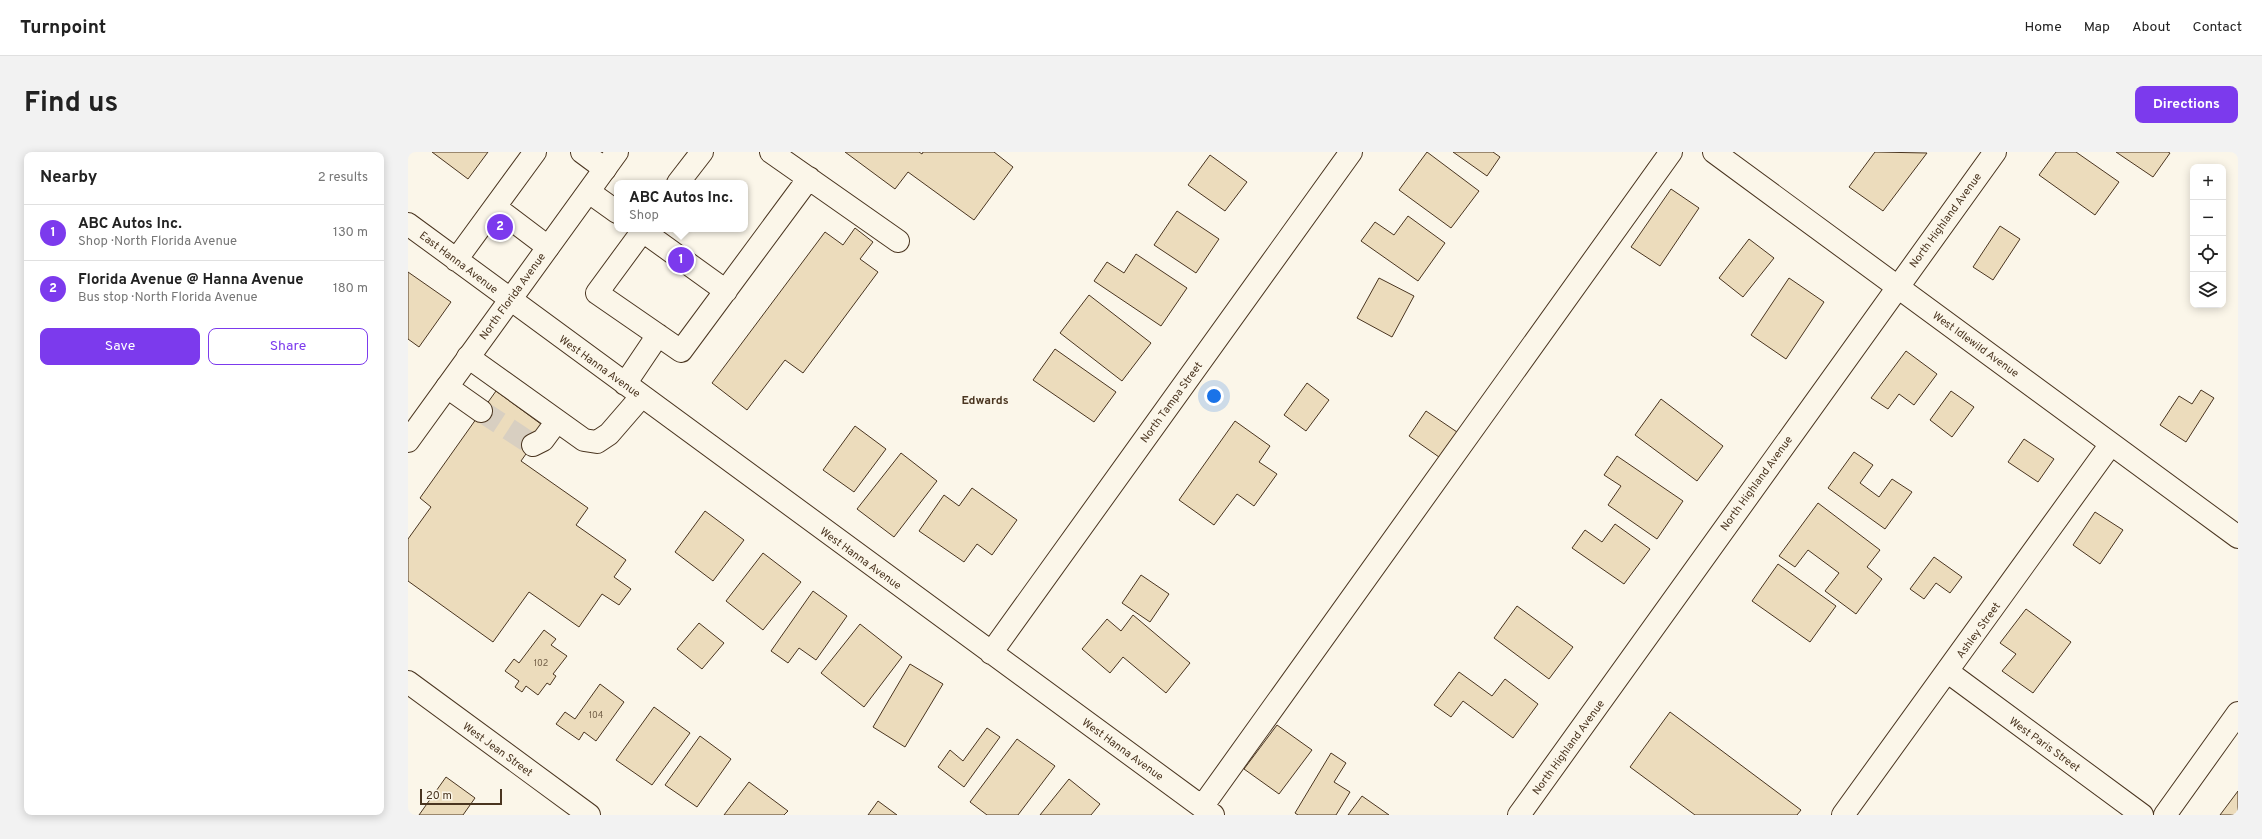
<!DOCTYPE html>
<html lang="en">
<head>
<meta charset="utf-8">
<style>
	body { margin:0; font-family:Overpass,sans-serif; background:#f2f2f2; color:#222 }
	.controls { position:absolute; right:12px; top:12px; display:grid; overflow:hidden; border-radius:8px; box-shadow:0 2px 10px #0003 }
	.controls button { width:36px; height:36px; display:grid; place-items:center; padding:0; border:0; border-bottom:1px solid #e0e0e0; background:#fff; color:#222; font:20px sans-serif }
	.scale { position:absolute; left:12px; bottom:10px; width:82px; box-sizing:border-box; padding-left:4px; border:2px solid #4a3520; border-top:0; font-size:11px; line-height:14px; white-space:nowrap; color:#4a3520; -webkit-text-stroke:3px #fbf6e9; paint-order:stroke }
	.you { position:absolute; left:806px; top:244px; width:14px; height:14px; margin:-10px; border:3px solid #fff; border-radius:50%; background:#1a73e8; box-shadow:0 0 0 6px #1a73e833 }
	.badge { display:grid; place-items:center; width:26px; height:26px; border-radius:50%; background:#7c3aed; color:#fff; font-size:13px; font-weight:700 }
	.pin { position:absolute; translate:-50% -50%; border:2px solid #fff; box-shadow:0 1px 4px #0006 }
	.popup { position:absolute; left:206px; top:28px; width:134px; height:52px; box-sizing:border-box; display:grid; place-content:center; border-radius:8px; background:#fff; filter:drop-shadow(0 1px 3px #0005); font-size:13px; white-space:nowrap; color:#767676 }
	.popup b { font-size:15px; color:#222 }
	.popup::after { content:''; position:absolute; left:50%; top:100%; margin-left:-8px; border:8px solid transparent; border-top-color:#fff }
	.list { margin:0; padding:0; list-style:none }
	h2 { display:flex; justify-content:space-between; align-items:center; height:52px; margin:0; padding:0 16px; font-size:17px }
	h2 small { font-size:13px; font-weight:400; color:#767676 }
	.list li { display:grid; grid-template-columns:26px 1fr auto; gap:12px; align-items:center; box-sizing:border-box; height:56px; padding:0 16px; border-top:1px solid #e0e0e0 }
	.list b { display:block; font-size:15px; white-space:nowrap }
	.list p { margin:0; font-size:13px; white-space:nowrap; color:#767676 }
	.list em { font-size:13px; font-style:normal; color:#767676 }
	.actions { display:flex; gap:8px; padding:12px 16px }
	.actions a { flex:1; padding:9px 0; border:1px solid #7c3aed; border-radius:8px; text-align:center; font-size:14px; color:#7c3aed }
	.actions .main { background:#7c3aed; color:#fff }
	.icon { flex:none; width:22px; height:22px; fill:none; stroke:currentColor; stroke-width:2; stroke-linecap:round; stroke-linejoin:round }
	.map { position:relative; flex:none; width:1830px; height:663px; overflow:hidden; border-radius:8px }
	header { display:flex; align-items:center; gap:24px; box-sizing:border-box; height:56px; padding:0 20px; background:#fff; border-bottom:1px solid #e0e0e0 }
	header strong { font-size:19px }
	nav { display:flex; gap:22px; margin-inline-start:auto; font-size:14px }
	.intro { display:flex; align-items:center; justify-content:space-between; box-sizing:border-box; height:96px; padding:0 24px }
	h1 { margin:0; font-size:28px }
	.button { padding:10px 18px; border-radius:8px; background:#7c3aed; color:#fff; font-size:14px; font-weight:700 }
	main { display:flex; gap:24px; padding:0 24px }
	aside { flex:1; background:#fff; border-radius:8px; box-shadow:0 2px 10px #0003 }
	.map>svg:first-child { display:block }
	.building { fill:#ecdcbc; stroke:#4a3520 }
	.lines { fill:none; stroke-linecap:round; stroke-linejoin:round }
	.minor-tunnel { stroke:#d8cfc1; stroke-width:22; stroke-dasharray:22 11; stroke-linecap:butt }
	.minor-casing { stroke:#4a3520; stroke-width:24 }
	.major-casing { stroke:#4a3520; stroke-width:24 }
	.minor { stroke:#fbf6e9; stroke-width:22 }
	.major { stroke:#fbf6e9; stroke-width:22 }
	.labels { text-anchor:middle; stroke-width:3; stroke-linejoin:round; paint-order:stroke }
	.number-label { font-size:9px; fill:#725f47 }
	.street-label { font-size:11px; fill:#4a3520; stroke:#fbf6e9 }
	.neighbourhood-label { font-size:12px; font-weight:bold; fill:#4a3520; stroke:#fbf6e9 }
</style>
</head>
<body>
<header>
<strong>Turnpoint</strong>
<nav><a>Home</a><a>Map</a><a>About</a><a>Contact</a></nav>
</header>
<div class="intro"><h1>Find us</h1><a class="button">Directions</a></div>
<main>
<aside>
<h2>Nearby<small>2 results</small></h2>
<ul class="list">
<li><span class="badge">1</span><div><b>ABC Autos Inc.</b><p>Shop · North Florida Avenue</p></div><em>130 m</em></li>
<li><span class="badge">2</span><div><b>Florida Avenue @ Hanna Avenue</b><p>Bus stop · North Florida Avenue</p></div><em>180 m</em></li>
</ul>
<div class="actions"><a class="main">Save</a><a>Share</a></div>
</aside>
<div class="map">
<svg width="1830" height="663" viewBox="0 0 1830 663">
	<rect width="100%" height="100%" fill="#fbf6e9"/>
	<!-- building -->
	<path class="building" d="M24,0H80L60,27Z
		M437,0H511L514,2L515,0H586L605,15L566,68L500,20L487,37Z
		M1019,0L1071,39L1043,76L991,38Z
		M1045,0H1085L1092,5L1079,24Z
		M1467,0L1519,1L1475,59L1441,35Z
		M1648,0H1668L1711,30L1687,63L1631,23Z
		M1708,0H1760L1762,1L1745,25Z
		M802,3L839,30L817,59L780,33Z
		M1263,37L1291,56L1252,114L1223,95Z
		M769,59L811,87L788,121L746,93Z
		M1000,64L1037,91L1010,129L953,89L967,70L986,83Z
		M1592,74L1612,87L1585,128L1565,115Z
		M447,76L465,90L452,107L470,120L395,221L377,208L339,258L304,231L417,80L435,93Z
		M1341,87L1366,106L1335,145L1311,126Z
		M728,102L779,136L753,174L686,129L699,110L716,121Z
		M0,120L43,150L11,195L0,187Z
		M971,126L1006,144L984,185L949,166Z
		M1381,126L1416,150L1378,207L1343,183Z
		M681,143L743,191L714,229L652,181Z
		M647,197L708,240L686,270L625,228Z
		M1498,199L1529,222L1506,253L1491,242L1480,257L1463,246Z
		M899,231L921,248L898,279L876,263Z
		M1793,238L1806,246L1778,290L1752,273L1771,244L1784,252Z
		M88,239L137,275L113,309L180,356L168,373L218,408L206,425L223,437L211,453L194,442L171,475L121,440L85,490L0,429V387L23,355L12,346Z
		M1543,239L1566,255L1544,285L1522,268Z
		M1253,247L1315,294L1289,329L1227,283Z
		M1018,259L1049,280L1031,305L1001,284Z
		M827,269L862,294L851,310L869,322L846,354L829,342L806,373L771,348Z
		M447,274L478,297L446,340L415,318Z
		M1616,287L1646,307L1630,330L1600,310Z
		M1446,300L1465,313L1452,331L1471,345L1484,327L1504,340L1477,377L1420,336Z
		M493,301L529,329L486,385L449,357Z
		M1209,304L1275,349L1249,387L1200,353L1213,334L1196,323Z
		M564,336L609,368L584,403L569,392L556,410L511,379L536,343L551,354Z
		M1410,351L1472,398L1459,415L1474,427L1448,462L1417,439L1431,421L1400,398L1387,415L1371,404Z
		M297,359L336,388L305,429L267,400Z
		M1687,360L1715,378L1692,412L1665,393Z
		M1207,372L1242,397L1216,432L1164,396L1177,378L1194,390Z
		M355,401L393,430L355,478L318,449Z
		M1526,405L1554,425L1542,441L1528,431L1516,447L1502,437Z
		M1370,412L1428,454L1402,490L1344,449Z
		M733,423L761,442L742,470L714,451Z
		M405,439L439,464L408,508L391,496L380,511L363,499Z
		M1109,454L1165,495L1141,527L1086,486Z
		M1618,457L1663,490L1625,541L1594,519L1608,502L1592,491Z
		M725,463L782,511L758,541L715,505L702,521L674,497L699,467L713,479Z
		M291,471L316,491L294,517L269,497Z
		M452,472L494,505L456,555L413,521Z
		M136,478L148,487L143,493L159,504L145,522L148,524L142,533L139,531L130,543L118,534L114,540L107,535L111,529L97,519L106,507L111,511Z
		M502,512L535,532L497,595L465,575Z
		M1051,520L1084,544L1097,527L1130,552L1105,586L1055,549L1043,565L1026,553Z
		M192,532L216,550L188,589L176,580L171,588L148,572L157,560L167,567Z
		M246,555L282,581L244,633L208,608Z
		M1262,560L1393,658L1389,663H1287L1222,615Z
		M869,573L904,598L871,642L836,617Z
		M579,576L592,585L556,635L530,615L542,598L555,609Z
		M292,584L323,607L289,655L257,633Z
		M609,587L647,614L610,663H579L562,650Z
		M923,601L938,611L926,630L942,640L928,663H890L887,661Z
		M38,625L67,646L55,663H11Z
		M661,627L692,652L683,663H632Z
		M341,630L380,659L376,663H316Z
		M1830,639V663H1812Z
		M954,644L981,663H940Z
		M470,649L489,663H460Z"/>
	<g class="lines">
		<!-- minor-tunnel -->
		<path class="minor-tunnel" d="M73,259L125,293"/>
		<defs>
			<path id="minor" d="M174,0L197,17
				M363,0L490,89
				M1306,0L1830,385
				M270,31L294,0
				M181,40L209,60
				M87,55L140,95
				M0,72L805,663
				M232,77L318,139
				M236,77L189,141L273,199L401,26
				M48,108L127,0
				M60,205L176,288L189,290L201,282L233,245
				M217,232L250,183
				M39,235L73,259
				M125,293L135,288L149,269
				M583,501L943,0
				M1540,520L1734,663
				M0,530L181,663
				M794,655L1263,0
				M1111,663L1587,0
				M1435,663L1703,292
				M1757,663L1830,561"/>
			<path id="major" d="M0,289L209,0"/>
		</defs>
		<!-- minor casing -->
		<use href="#minor" class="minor-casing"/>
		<!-- major casing -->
		<use href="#major" class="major-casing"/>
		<!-- minor -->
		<use href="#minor" class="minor"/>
		<!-- major -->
		<use href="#major" class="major"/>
	</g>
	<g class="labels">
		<!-- number labels -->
		<g class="number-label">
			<text x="133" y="514">102</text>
			<text x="188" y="566">104</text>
		</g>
		<!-- street labels -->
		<g class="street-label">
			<text transform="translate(1537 68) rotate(-54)" y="4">North Highland Avenue</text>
			<text transform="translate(51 110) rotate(37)" y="4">East Hanna Avenue</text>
			<text transform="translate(104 144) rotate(-54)" y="4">North Florida Avenue</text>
			<text transform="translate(1568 192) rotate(36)" y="4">West Idlewild Avenue</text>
			<text transform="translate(192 214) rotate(36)" y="4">West Hanna Avenue</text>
			<text transform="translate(763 250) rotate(-54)" y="4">North Tampa Street</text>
			<text transform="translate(1348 331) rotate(-54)" y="4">North Highland Avenue</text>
			<text transform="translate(453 406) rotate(36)" y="4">West Hanna Avenue</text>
			<text transform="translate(1570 478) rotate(-54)" y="4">Ashley Street</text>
			<text transform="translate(1637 592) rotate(36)" y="4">West Paris Street</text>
			<text transform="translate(1160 595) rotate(-54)" y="4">North Highland Avenue</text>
			<text transform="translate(90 597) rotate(36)" y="4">West Jean Street</text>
			<text transform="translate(715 597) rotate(36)" y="4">West Hanna Avenue</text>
		</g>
		<!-- neighbourhood labels -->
		<g class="neighbourhood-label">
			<text x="577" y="252">Edwards</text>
		</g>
	</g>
</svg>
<div class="controls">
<button>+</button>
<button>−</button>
<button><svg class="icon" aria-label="locate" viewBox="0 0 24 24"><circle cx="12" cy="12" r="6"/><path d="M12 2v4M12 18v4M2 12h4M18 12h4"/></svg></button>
<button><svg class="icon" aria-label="layers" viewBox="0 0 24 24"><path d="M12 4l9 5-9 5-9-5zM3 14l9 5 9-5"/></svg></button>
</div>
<div class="scale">20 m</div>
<div class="you"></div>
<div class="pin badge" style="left:273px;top:108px">1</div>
<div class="popup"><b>ABC Autos Inc.</b>Shop</div>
<div class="pin badge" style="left:92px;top:75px">2</div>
</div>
</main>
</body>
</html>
